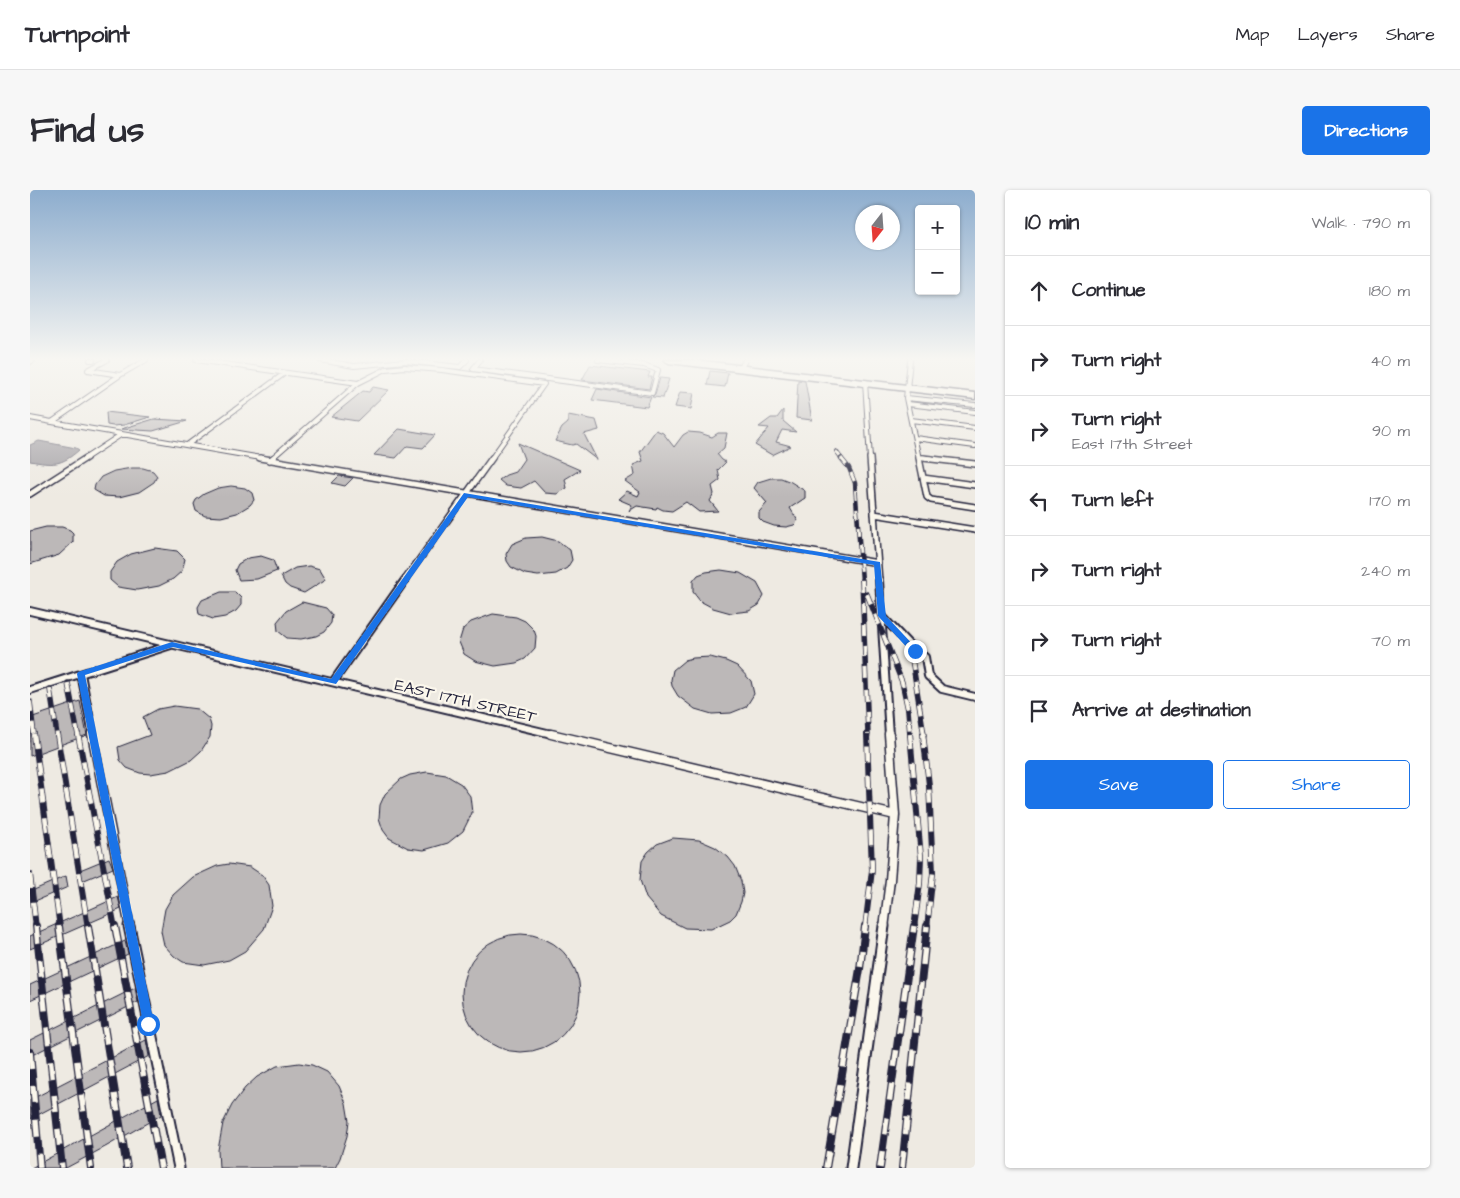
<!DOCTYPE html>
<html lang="en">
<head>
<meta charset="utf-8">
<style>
	body { margin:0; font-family:"Architects Daughter",sans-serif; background:#f7f7f7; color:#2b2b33 }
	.controls { position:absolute; right:15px; top:15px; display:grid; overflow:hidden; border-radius:5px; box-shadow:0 1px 4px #0004 }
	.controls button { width:45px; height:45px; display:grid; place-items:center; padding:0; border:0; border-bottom:1px solid #e1e1e2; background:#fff; color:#2b2b33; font:25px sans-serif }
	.compass { position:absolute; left:825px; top:15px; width:45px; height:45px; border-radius:50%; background:#fff; box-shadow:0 1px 4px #0004; rotate:197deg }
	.stop { position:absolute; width:15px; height:15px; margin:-11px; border:4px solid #1a73e8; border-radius:50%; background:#fff }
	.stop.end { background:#1a73e8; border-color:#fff; box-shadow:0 1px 5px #0008 }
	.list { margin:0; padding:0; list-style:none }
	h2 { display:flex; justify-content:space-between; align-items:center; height:65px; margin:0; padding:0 20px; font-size:21px }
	h2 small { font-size:16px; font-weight:400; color:#7c7c81 }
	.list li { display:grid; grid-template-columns:32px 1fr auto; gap:15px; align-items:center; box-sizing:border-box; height:70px; padding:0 20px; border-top:1px solid #e1e1e2 }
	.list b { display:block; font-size:19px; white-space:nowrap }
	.list p { margin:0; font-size:16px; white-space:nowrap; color:#7c7c81 }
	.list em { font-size:16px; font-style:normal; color:#7c7c81 }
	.actions { display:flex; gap:10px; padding:15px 20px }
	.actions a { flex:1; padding:11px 0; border:1px solid #1a73e8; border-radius:5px; text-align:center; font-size:18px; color:#1a73e8 }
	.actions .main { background:#1a73e8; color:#fff }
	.icon { flex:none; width:28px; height:28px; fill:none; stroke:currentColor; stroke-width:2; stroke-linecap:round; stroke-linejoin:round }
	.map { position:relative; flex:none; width:945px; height:978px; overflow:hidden; border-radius:5px }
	header { display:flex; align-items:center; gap:30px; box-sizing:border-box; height:70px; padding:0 25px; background:#fff; border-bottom:1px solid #e1e1e2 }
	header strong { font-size:24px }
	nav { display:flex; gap:28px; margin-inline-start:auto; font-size:18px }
	.intro { display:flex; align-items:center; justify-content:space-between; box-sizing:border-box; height:120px; padding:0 30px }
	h1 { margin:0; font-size:35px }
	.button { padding:12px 22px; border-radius:5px; background:#1a73e8; color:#fff; font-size:18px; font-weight:700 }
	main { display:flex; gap:30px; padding:0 30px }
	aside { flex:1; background:#fff; border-radius:5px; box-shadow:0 1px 4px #0004 }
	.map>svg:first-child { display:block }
	.water { fill:#a6a3a7; stroke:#716f7c }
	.building { fill:#bcb8b8; stroke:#22223b }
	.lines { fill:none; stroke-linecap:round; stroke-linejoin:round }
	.lane-far4-casing { stroke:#22223b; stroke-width:6 }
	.lane-far3-casing { stroke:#22223b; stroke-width:8 }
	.lane-far2-casing { stroke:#22223b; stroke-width:10 }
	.lane-far1-casing { stroke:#22223b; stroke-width:11 }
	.lane-casing { stroke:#22223b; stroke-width:13 }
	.secondary-casing { stroke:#22223b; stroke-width:3 }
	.lane-far4 { stroke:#fbf7ec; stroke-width:4 }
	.lane-far3 { stroke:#fbf7ec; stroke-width:5 }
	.lane-far2 { stroke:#fbf7ec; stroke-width:6 }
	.lane-far1 { stroke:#fbf7ec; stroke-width:8 }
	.lane { stroke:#fbf7ec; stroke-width:9 }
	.secondary { fill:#fbf7ec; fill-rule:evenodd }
	.rail-far4-casing { stroke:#22223b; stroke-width:4 }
	.rail-far3-casing { stroke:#22223b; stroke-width:4.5 }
	.rail-far2-casing { stroke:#22223b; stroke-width:5.5 }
	.rail-far1-casing { stroke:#22223b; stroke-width:6 }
	.rail-casing { stroke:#22223b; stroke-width:8 }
	.rail-far4 { stroke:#fbf7ec; stroke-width:2.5; stroke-dasharray:7; stroke-linecap:butt }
	.rail-far3 { stroke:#fbf7ec; stroke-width:3; stroke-dasharray:9; stroke-linecap:butt }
	.rail-far2 { stroke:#fbf7ec; stroke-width:4; stroke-dasharray:11; stroke-linecap:butt }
	.rail-far1 { stroke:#fbf7ec; stroke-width:4.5; stroke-dasharray:14; stroke-linecap:butt }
	.rail { stroke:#fbf7ec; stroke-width:5.5; stroke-dasharray:17; stroke-linecap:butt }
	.route { fill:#1a73e8 }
	.labels { text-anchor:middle; stroke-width:4.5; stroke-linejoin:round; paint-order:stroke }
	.street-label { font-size:16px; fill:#22223b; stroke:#fbf7ec }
</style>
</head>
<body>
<header>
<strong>Turnpoint</strong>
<nav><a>Map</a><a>Layers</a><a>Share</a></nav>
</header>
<div class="intro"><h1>Find us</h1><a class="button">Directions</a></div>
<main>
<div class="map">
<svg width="945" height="978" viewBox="0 0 945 978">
	<rect width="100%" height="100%" fill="#eeeae2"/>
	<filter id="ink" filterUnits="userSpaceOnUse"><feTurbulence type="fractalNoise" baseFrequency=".02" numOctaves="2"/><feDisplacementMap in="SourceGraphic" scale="10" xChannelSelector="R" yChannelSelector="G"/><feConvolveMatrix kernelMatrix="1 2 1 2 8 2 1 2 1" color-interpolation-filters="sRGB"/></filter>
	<g filter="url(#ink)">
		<!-- water -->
		<path class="water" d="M9,251L46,258L49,260C31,276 23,275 0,271V255Z"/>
		<!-- building -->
		<path class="building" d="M560,175L620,182L618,187H622L619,199L552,190Z
			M680,181L698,183L695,197L677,195Z
			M630,188L639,189L633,208L622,207L625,204Z
			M768,190L775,191L782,230L766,228Z
			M343,197L359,200L327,231L301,227L333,201L339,202Z
			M567,199L621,207L617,217L562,210Z
			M650,202L664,203L661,219L645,217Z
			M753,220V231L766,242L752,240L746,252L761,256L742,265L725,255L739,238L729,237L741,228H747Z
			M76,222L120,227L94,235L83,236L77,235Z
			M538,225L566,230L569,240L554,244L567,270L546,254L542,255L525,251L532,238L538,233Z
			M124,229L157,231L123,241L91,239Z
			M369,239L405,245L393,258L377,256L366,268L344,265Z
			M626,240L633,243L644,257L653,245L658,242L670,243L682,247L688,243H697L694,258L687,264L692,270L696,272L688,280L690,290L682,296L684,304L680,311L688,321L669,322L656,312L642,321L633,320L627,317L626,319L607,316L599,321L602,315L588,309L597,301L608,306L610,302L595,291L605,285L603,275L613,271L610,262Z
			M488,253L550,280L535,289L537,298L527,304L515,303L504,291L491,298L476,296L469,290L476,285L485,282L494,269Z
			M102,278H113L123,281L127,286L124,292L109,302L89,307L74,306L64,300L65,295L71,287L84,281Z
			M309,286L323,288L315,296L302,293Z
			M741,288H751L761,292L775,301V308L760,318L768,331L764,335L756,337L744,336L733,332L729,328V322L737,313L724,298L728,292Z
			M201,296L215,298L222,303L224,310L220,315L207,323L191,327L175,326L166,321L164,314L166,310L174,304L188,298Z
			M16,337H32L40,340L43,343V352L29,365L0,374V341Z
			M512,347L528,351L540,360L542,370L537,378L526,384L508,386L495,384L481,377L477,371L476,364L482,354L496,348Z
			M125,358L147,361L155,369L152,381L143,389L129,396L107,400L88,397L80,390V382L87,372L101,364Z
			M231,366L243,370L247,381L227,389L209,390L205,380L208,374L218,368Z
			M279,376L290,379L296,389L274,403L260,398L255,394L251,386L265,378Z
			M691,380L710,383L727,393L734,406L729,415L719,421L701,423L683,418L670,411L663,402V391L668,385L676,382Z
			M191,402H205L211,408V415L206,421L195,427L183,429L169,424L168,417L172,410Z
			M272,412L296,418L302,425L301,433L294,442L286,446L271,449L257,448L248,441L247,432L256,421Z
			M463,424L486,427L495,431L504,440L506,446L505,458L495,469L486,473L465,476L445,471L434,464L429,452L433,439L441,432Z
			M680,467L696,471L707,476L721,491L724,504L716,517L701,523L682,524L665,519L648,506L642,496L641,490L643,480L655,470L663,468Z
			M50,511L57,545L0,566V528Z
			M144,516L167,519L179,529L181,536L180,547L171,561L161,570L139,581L120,584L110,583L97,578L90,570L88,557L120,545L113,527L128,519Z
			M397,582L416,585L431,594L440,606L442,623L433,641L418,653L394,660L378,658L359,648L353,640L349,628L350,615L355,604L371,589L380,585Z
			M643,648L669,650L685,657L698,667L705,676L711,691L713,703L711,712L706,724L700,730L681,739L655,738L631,726L616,708L610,690L612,671L618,662L627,654Z
			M79,668L83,678L52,691L50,680Z
			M199,674L220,677L232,685L239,695L242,716L234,739L215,761L199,770L174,775L153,772L144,766L134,755L131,741L135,719L143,705L163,687L187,676Z
			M36,686L38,697L5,711L4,700Z
			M88,707L91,719L0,759V746Z
			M432 803a59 59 0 1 1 118 0a59 59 0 1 1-118 0Z
			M95,751L98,764L0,810V795Z
			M105,798L108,812L0,866V850Z
			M116,850L119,866L0,929V910Z
			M269,873L282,875L297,882L309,896L316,913L319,931L317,946L310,968L305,978H189L188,960L193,933L202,915L215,898L227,887L247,876Z
			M128,908L131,925L77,956L36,978H1Z"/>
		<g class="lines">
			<defs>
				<path id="lane-far4" d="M60,170H63
					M166,170L328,193
					M290,170L324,176L375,171L430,177L437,170
					M450,170L443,179L622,203L628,180L614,175L568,170
					M880,170L876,208L945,215
					M0,172L3,170
					M711,178L715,170
					M58,180L90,185
					M58,180L77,170
					M835,192L840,269
					M876,208L889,269
					M878,214L945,222
					M0,228L22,232L90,185L116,170
					M881,230L945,238
					M22,232L237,269
					M885,248L945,256
					M157,255L255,183
					M889,267L903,269
					M54,269L92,244
					M241,269L328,193L356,179L374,177L412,180L514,194L461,269"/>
				<path id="lane-far3" d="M230,268L848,373
					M840,268L849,391
					M889,268L897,307L901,310L945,317
					M893,268L945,274
					M240,270L243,268
					M893,288L945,295
					M0,304L56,268
					M844,324L945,340
					M374,391L462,268"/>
				<path id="lane-far2" d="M849,390L859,545
					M0,421L526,545
					M852,426L885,461L895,467L898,486L912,499L945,507
					M51,484L63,545
					M303,492L375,390
					M0,500L141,455"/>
				<path id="lane-far1" d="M62,544L100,738
					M521,544L865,625
					M854,738L860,690L865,625L859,544"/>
				<path id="lane" d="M99,736L149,978
					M821,978L854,736"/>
				<path id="secondary" d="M634,170H665L945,203V209L639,173Z"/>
			</defs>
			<!-- lane-far4 casing -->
			<use href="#lane-far4" class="lane-far4-casing"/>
			<!-- lane-far3 casing -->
			<use href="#lane-far3" class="lane-far3-casing"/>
			<!-- lane-far2 casing -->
			<use href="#lane-far2" class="lane-far2-casing"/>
			<!-- lane-far1 casing -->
			<use href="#lane-far1" class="lane-far1-casing"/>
			<!-- lane casing -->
			<use href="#lane" class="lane-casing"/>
			<!-- secondary casing -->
			<use href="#secondary" class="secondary-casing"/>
			<!-- lane-far4 -->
			<use href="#lane-far4" class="lane-far4"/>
			<!-- lane-far3 -->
			<use href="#lane-far3" class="lane-far3"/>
			<!-- lane-far2 -->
			<use href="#lane-far2" class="lane-far2"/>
			<!-- lane-far1 -->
			<use href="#lane-far1" class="lane-far1"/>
			<!-- lane -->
			<use href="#lane" class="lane"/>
			<!-- secondary -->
			<use href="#secondary" class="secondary"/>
			<defs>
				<path id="rail-far4" d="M806,261L812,269"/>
				<path id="rail-far3" d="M811,268L819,278L825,293L832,391"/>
				<path id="rail-far2" d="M832,390L838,545
					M837,404L872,492L878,520L880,545
					M882,469L894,545
					M38,493L48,545
					M20,499L27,545
					M0,511L4,545"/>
				<path id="rail-far1" d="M4,544L30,738
					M27,544L58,738
					M48,544L85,738
					M880,544L891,667L890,693L884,738
					M893,544L899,595L903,683L897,738
					M0,684L6,738
					M835,738L842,680L837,544"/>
				<path id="rail" d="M6,736L32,978
					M29,736L61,978
					M58,736L97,978
					M85,736L131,978
					M0,862L10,978
					M796,978L830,779L835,736
					M850,978L884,736
					M872,978L897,736"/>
			</defs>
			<!-- rail-far4 casing -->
			<use href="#rail-far4" class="rail-far4-casing"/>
			<!-- rail-far3 casing -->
			<use href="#rail-far3" class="rail-far3-casing"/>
			<!-- rail-far2 casing -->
			<use href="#rail-far2" class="rail-far2-casing"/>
			<!-- rail-far1 casing -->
			<use href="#rail-far1" class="rail-far1-casing"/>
			<!-- rail casing -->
			<use href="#rail" class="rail-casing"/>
			<!-- rail-far4 -->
			<use href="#rail-far4" class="rail-far4"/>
			<!-- rail-far3 -->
			<use href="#rail-far3" class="rail-far3"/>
			<!-- rail-far2 -->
			<use href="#rail-far2" class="rail-far2"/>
			<!-- rail-far1 -->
			<use href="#rail-far1" class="rail-far1"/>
			<!-- rail -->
			<use href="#rail" class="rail"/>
		</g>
	</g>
	<!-- sky -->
	<linearGradient id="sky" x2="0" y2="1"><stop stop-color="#8dadce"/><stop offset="0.55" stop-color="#f7f6f2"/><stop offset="1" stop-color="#f7f6f2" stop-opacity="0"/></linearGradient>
	<rect width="945" height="307" fill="url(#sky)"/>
	<!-- route -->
	<path class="route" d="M434,303L850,372L856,426L889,461L882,463L848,426L844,375L438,307L306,494L143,457L55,485L124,834L123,838L118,840L114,838L47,484L48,482L142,452L301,489Z"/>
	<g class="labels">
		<!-- street labels -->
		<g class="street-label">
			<text transform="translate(436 510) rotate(13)" y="6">EAST 17TH STREET</text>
		</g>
	</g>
</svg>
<div class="controls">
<button>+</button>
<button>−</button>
</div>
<svg class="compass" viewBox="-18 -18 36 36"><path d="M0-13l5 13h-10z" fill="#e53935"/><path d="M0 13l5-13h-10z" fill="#7c7c81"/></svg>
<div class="stop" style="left:118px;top:834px"></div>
<div class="stop end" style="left:885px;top:461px"></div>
</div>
<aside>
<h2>10 min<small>Walk · 790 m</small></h2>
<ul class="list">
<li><svg class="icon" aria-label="ahead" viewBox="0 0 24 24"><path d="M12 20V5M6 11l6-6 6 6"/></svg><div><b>Continue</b></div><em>180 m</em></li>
<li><svg class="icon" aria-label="right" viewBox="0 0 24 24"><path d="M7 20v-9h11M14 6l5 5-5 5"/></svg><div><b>Turn right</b></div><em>40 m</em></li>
<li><svg class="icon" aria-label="right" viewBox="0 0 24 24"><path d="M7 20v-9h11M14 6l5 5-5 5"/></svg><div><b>Turn right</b><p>East 17th Street</p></div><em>90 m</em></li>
<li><svg class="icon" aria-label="left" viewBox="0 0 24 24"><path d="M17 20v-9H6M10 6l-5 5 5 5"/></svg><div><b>Turn left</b></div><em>170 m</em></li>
<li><svg class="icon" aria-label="right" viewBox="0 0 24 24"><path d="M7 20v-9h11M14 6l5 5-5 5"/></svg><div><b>Turn right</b></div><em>240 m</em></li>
<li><svg class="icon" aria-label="right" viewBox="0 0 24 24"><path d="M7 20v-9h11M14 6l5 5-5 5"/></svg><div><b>Turn right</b></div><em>70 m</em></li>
<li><svg class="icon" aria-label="arrive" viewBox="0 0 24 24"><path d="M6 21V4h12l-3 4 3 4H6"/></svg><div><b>Arrive at destination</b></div></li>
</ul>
<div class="actions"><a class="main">Save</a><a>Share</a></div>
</aside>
</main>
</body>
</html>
